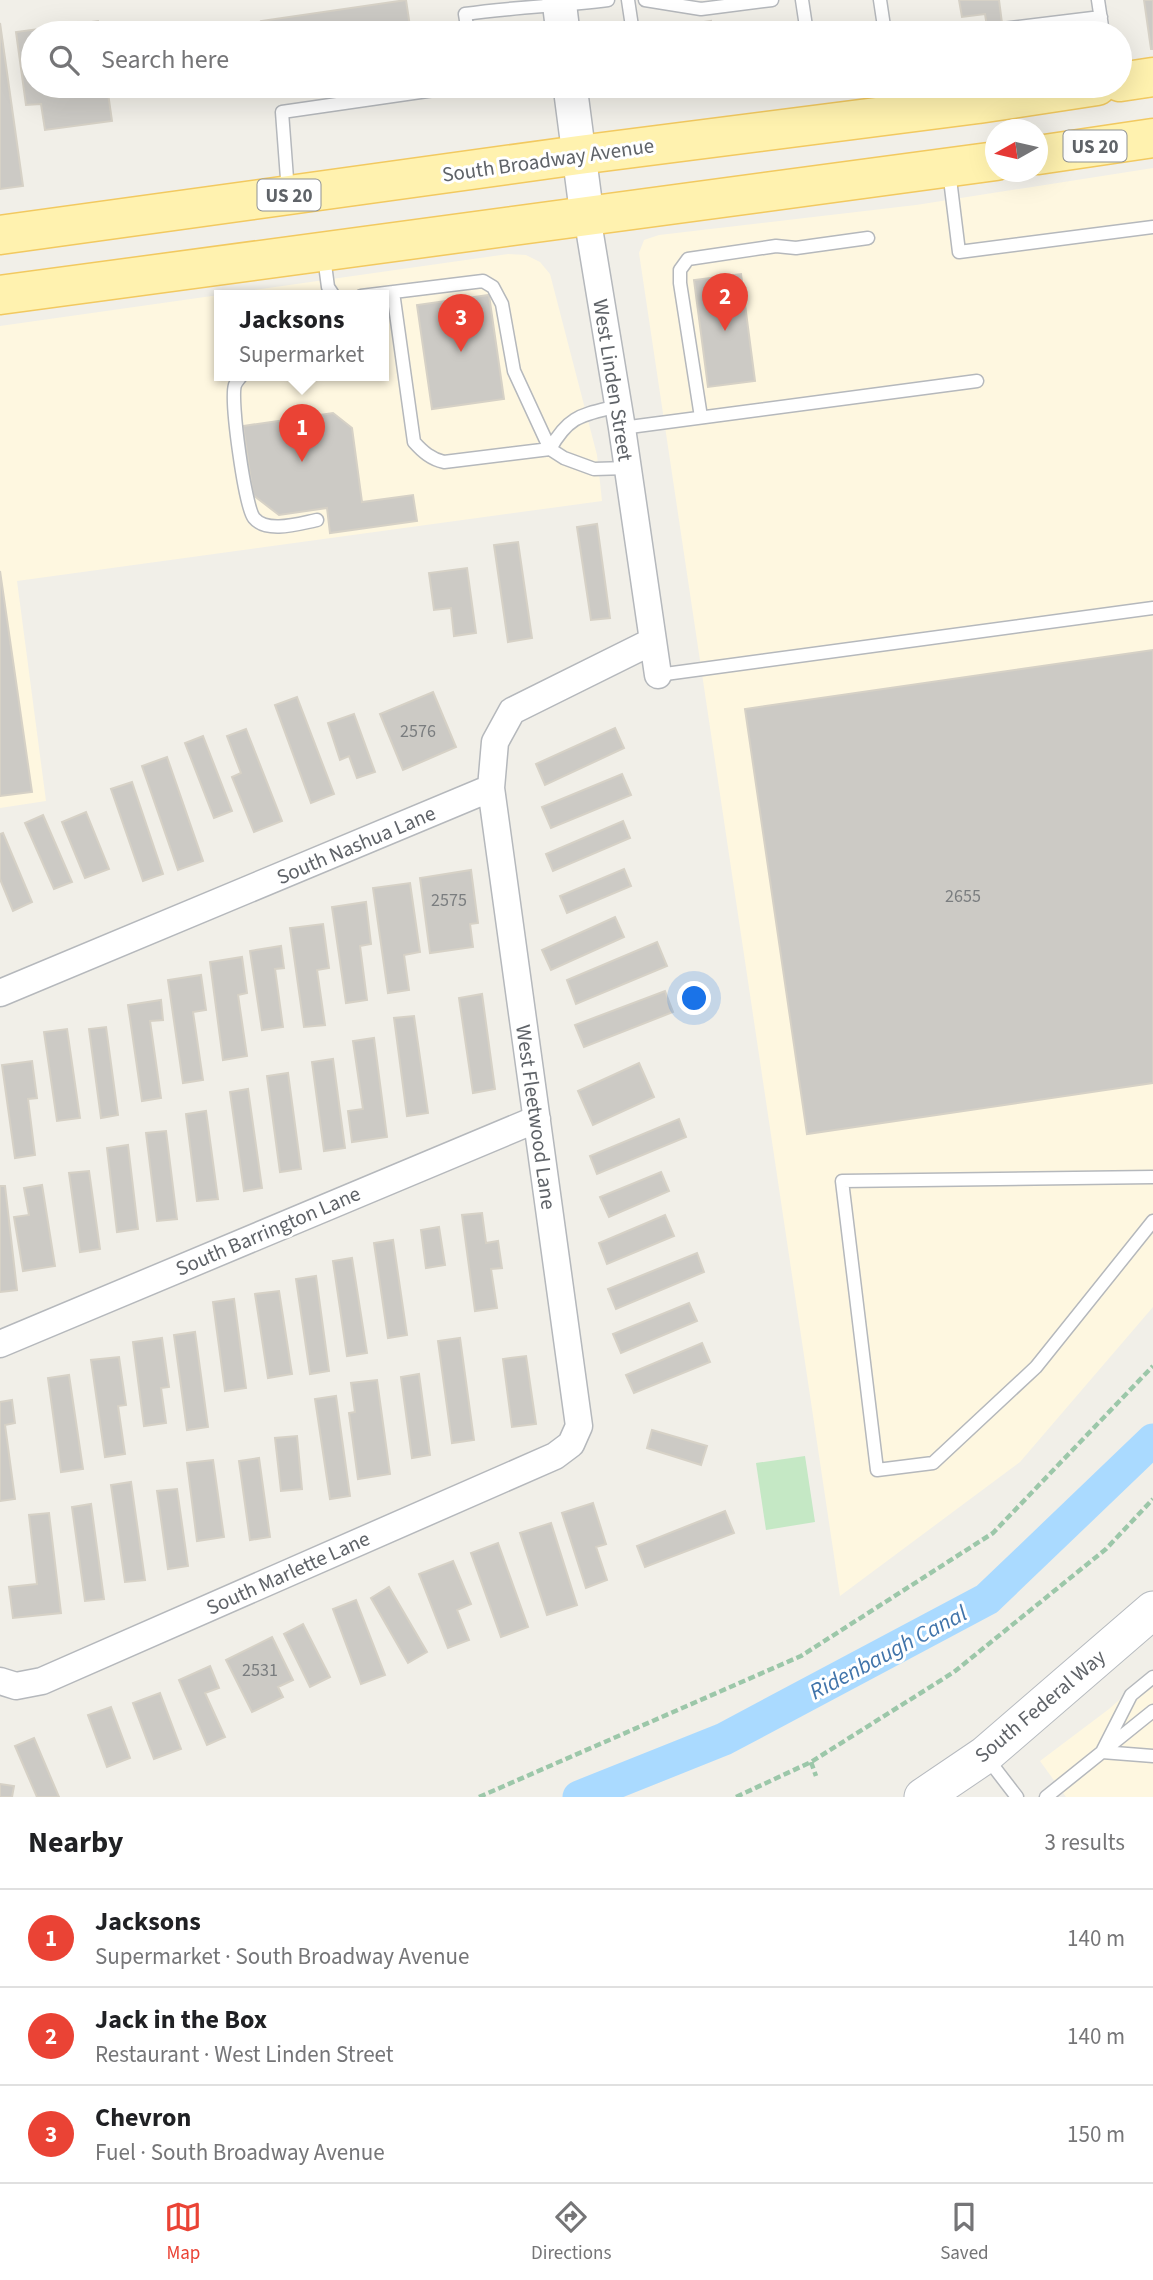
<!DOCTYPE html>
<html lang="en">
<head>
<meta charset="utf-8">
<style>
	body { margin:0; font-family:"Source Sans 3",sans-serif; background:#f6f6f6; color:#202124 }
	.compass { position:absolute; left:985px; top:119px; width:63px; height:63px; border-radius:50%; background:#fff; box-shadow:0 7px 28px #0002; rotate:262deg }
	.you { position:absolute; left:695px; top:999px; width:24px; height:24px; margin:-18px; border:5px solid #fff; border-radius:50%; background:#1a73e8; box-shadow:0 0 0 10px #1a73e833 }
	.badge { display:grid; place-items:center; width:46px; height:46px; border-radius:50%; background:#ea4335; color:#fff; font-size:23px; font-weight:700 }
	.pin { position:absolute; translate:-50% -58px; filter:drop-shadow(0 2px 4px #0008) }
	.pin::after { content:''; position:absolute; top:37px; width:24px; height:21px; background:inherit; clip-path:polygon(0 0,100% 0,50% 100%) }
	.popup { position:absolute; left:214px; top:290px; width:175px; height:91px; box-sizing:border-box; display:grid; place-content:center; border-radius:0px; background:#fff; filter:drop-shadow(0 2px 5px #0005); font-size:23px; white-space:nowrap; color:#757577 }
	.popup b { font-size:26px; color:#202124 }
	.popup::after { content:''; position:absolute; left:50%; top:100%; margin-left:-14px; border:14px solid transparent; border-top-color:#fff }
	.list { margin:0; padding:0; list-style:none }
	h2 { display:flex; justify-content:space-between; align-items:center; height:91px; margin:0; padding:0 28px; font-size:30px }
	h2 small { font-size:23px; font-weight:400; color:#757577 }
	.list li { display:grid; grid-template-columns:46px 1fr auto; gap:21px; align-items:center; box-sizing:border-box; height:98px; padding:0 28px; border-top:2px solid #e0e0e0 }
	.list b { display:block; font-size:26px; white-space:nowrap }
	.list p { margin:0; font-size:23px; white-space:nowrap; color:#757577 }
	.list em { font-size:23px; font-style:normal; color:#757577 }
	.icon { flex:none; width:38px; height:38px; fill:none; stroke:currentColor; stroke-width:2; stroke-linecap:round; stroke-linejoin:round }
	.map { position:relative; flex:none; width:1153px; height:1797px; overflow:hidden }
	.search { position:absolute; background:#fff; box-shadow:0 7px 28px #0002; left:21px; right:21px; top:21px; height:77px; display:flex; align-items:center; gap:18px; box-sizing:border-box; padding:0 24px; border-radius:38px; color:#757577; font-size:26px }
	.sheet { height:385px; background:#fff }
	nav { display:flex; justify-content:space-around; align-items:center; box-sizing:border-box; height:98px; border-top:2px solid #e0e0e0; background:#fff; font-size:19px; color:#757577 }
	nav a { display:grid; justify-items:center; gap:4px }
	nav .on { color:#ea4335 }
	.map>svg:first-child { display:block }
	.commercial { fill:#fef7e0; fill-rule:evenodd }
	.green { fill:#c5e8c5 }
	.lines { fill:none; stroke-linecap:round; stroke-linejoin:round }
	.canal { stroke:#aadaff; stroke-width:33 }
	.building { fill:#cccac5; stroke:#d6d1c6; stroke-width:2 }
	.service-casing { stroke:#b5b8bc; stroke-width:15 }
	.minor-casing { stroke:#b5b8bc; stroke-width:29 }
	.tertiary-casing { stroke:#b5b8bc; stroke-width:36 }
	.secondary-casing { stroke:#b6babf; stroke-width:39 }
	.primary-casing { stroke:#f2c960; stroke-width:41 }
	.path { stroke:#9cc7a9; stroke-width:4.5; stroke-dasharray:7 3.5; stroke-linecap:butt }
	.service { stroke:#fff; stroke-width:12 }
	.minor { stroke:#fff; stroke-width:26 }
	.tertiary { stroke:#fff; stroke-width:33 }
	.secondary { stroke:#fff; stroke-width:37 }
	.primary { stroke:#fff2af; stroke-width:38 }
	.labels { text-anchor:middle; stroke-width:6; stroke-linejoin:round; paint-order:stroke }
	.number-label { font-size:18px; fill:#7a7d7f }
	.shield { fill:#fff; stroke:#8f9295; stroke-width:2 }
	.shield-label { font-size:19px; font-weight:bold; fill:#5f6368 }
	.street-label { font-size:21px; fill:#5f6368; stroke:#fff }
	.water-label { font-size:23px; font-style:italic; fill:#4174aa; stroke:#fff }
</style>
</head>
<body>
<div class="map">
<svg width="1153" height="1797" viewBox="0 0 1153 1797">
	<rect width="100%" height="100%" fill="#f1efe8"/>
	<!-- commercial -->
	<path class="commercial" d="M1153,168V1307L1020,1462L840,1596L639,253L644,240L659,235L916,205Z
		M508,254L526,255L540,262L550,274L597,455L602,501L17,581L46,801L0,808V326ZM220,296H384V376H220Z
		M1153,1670V1797H1066L1040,1761L1109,1709Z"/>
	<!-- green -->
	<path class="green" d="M805,1456L815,1522L766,1530L756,1463Z"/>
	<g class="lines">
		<!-- canal -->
		<path class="canal" d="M579,1797L724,1739L987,1599L1153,1440"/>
	</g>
	<!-- building -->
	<path class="building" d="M406,0L411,33H263L261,21Z
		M959,0H999L1003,31L988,33L985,14L962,17Z
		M1144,0H1153V49H1151Z
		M98,21L100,33H33V86H107L112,121L45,130L41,104L26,105L16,32Z
		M711,21L713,33H665L664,28Z
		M0,23L23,186L0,189Z
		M672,86H720L673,93Z
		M741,274L755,381L708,387L694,280Z
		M489,295L504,399L432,409L417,305Z
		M333,413L352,428L362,502L413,495L417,521L330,533L327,508L279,515L253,495L243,426Z
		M597,524L610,618L591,620L577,527Z
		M518,542L532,638L508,642L494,545Z
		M467,568L476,633L454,636L451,608L434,610L429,573Z
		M0,571L32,792L0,796Z
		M1153,650V1083L807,1134L745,709Z
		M433,692L456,747L403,770L380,714Z
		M297,697L334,794L311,803L275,705Z
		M354,714L375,772L357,778L349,756L340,760L328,723Z
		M615,728L624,748L545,785L536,764Z
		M246,729L282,821L254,832L232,777L241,773L227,736Z
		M203,736L232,811L214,818L185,743Z
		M167,757L203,861L178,870L142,766Z
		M622,774L631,795L551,828L542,807Z
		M132,782L163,874L143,881L111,789Z
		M86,812L109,869L85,878L62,822Z
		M43,815L72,882L54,889L25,823Z
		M623,821L630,838L553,871L546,854Z
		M3,833L32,902L13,911L0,879V834Z
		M624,869L631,886L567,913L560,896Z
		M471,870L478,923L470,924L473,947L430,953L420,878Z
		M410,883L420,952L404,955L409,990L388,993L373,888Z
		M366,902L371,944L360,946L367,1000L346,1003L332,907Z
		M615,917L624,937L551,970L542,950Z
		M323,924L329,968L317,970L325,1025L304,1027L290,928Z
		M657,942L667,966L576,1004L567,980Z
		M281,946L284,968L275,969L283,1027L262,1030L250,951Z
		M242,957L247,993L238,995L247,1056L223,1060L210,962Z
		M201,975L206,1010L193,1012L203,1080L183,1083L168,980Z
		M665,991L673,1012L584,1047L575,1025Z
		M482,994L495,1089L473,1093L459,998Z
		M161,1000L163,1020L150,1021L161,1098L142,1101L128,1005Z
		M414,1016L428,1113L407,1116L394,1018Z
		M106,1027L118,1115L101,1118L89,1029Z
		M67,1029L80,1118L57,1121L44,1032Z
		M374,1038L387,1137L352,1142L348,1111L363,1109L353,1041Z
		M333,1059L345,1148L324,1151L312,1062Z
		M32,1061L37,1098L28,1099L35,1155L15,1158L2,1065Z
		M639,1063L654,1097L593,1125L578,1091Z
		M288,1073L301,1169L280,1172L267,1076Z
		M248,1089L262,1188L244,1191L230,1092Z
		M206,1111L218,1199L197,1201L186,1114Z
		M679,1119L686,1137L597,1174L590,1156Z
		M166,1131L177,1219L157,1221L146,1133Z
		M128,1145L138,1229L117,1232L107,1148Z
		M89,1171L100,1249L80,1252L69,1173Z
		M661,1172L669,1191L609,1217L600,1197Z
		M42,1185L55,1266L23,1271L14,1217L29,1215L24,1188Z
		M0,1186H5L17,1290L0,1292Z
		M482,1213L486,1243L498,1241L502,1268L491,1269L497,1308L475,1311L462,1215Z
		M665,1215L674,1236L607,1264L599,1243Z
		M439,1227L445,1265L426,1268L421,1230Z
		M393,1240L407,1335L388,1338L374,1243Z
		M697,1253L704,1272L616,1309L608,1289Z
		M352,1258L367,1353L347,1356L333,1261Z
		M316,1276L329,1371L310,1374L296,1279Z
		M279,1291L292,1374L268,1378L255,1294Z
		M234,1299L246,1388L225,1391L213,1302Z
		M689,1303L697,1321L621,1353L613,1334Z
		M195,1332L208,1427L187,1430L174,1335Z
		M162,1338L169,1387L161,1388L166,1423L144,1426L133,1342Z
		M460,1338L474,1440L452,1443L438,1341Z
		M702,1343L710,1362L634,1393L626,1375Z
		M526,1356L536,1424L512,1427L503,1359Z
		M119,1357L126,1405L118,1406L125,1454L105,1457L91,1360Z
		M419,1374L430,1455L412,1458L401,1377Z
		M69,1375L83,1469L61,1472L48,1378Z
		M377,1380L390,1474L358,1479L349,1413L355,1412L351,1383Z
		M336,1396L350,1496L330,1499L315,1399Z
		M12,1400L15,1423L5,1425L15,1499L0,1501V1402Z
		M652,1430L707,1446L701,1465L647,1448Z
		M297,1436L302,1489L281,1491L275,1438Z
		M259,1458L270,1537L250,1540L239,1461Z
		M213,1460L224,1537L197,1541L187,1463Z
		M131,1482L145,1580L125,1582L111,1485Z
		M177,1489L188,1566L168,1569L157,1491Z
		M593,1503L606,1544L596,1547L607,1580L586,1588L562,1513Z
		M91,1504L104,1599L85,1601L72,1507Z
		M725,1511L734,1533L645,1567L637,1546Z
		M49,1513L61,1613L13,1618L9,1587L37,1584L29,1515Z
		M551,1523L577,1605L547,1615L520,1533Z
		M498,1543L528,1627L501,1637L471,1553Z
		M453,1561L471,1604L457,1610L469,1640L448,1648L419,1574Z
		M389,1587L427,1652L408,1663L371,1598Z
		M356,1600L385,1675L361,1684L333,1609Z
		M303,1624L330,1677L310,1687L284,1634Z
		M272,1637L293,1680L278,1687L283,1697L252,1712L226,1660Z
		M210,1666L219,1688L205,1693L225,1737L207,1745L179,1680Z
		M160,1693L181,1749L154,1759L133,1703Z
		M111,1707L130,1758L107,1767L88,1715Z
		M34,1738L59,1797H37L15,1746Z
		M0,1784L14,1786L12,1797H0Z"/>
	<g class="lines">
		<defs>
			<path id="service" d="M628,0L633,33
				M645,0L701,9L772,0
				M802,0L807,33
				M880,0L885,33
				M1098,0L1103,33
				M468,33L465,14C513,7 560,6 608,0
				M970,33L1101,17
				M893,86L897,110
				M949,171L959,252L1153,227
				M288,192L282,112L462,86
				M324,257L328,287L334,296
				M393,292L414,442C423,452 431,459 444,462L550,449
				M361,296L483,281L493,287L502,304L514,371L550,449L564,458L594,469L627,468
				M241,376C239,379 236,382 235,385C230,400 245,507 254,518C267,534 301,523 317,520
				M701,417L680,283V270L688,259L776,246L796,248L868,238
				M622,428L977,381
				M550,449C569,415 582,415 618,406
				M658,675L1153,608
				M1153,1177L842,1181L877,1470L933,1463L1036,1367L1153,1221
				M1153,1677L1131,1695L1102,1752L1153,1756
				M987,1758L1017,1797
				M1046,1797L1153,1711"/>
			<path id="minor" d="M587,216L622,428L658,675
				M0,993L491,788L495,742L512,711L653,641
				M0,1344L537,1119
				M0,1681L16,1686L42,1681L555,1456L571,1444L579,1426L491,788"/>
			<path id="tertiary" d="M559,0L563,33
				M570,86L587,216"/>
			<path id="secondary" d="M923,1797L985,1755L1153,1610"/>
			<path id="primary" d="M1120,82L1153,77
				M1038,155L1153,138
				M0,235L579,155L978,104L1097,86
				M0,295L996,161"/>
		</defs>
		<!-- service casing -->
		<use href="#service" class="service-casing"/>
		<!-- minor casing -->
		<use href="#minor" class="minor-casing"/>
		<!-- tertiary casing -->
		<use href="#tertiary" class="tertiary-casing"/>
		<!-- secondary casing -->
		<use href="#secondary" class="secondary-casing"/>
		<!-- primary casing -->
		<use href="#primary" class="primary-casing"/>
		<!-- path -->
		<path class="path" d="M811,1762L816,1776
			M479,1797L801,1656L993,1533L1153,1366
			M736,1797L811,1762L954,1672L1106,1549L1153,1499"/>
		<!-- service -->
		<use href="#service" class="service"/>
		<!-- minor -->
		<use href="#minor" class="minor"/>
		<!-- tertiary -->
		<use href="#tertiary" class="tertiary"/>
		<!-- secondary -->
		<use href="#secondary" class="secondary"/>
		<!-- primary -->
		<use href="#primary" class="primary"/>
	</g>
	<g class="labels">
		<!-- number labels -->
		<g class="number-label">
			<text x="418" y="737">2576</text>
			<text x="963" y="902">2655</text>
			<text x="449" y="906">2575</text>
			<text x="260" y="1676">2531</text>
		</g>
		<!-- shield labels -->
		<g class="shield">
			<rect x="1063.5" y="130.5" width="63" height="31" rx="5"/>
			<rect x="257.5" y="179.5" width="63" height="31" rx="5"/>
		</g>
		<g class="shield-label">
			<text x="1095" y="153">US 20</text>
			<text x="289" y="202">US 20</text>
		</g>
		<!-- street labels -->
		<g class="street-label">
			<text transform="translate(548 160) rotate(-8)" y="7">South Broadway Avenue</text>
			<text transform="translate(613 380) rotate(81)" y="7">West Linden Street</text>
			<text transform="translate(356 845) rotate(-23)" y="7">South Nashua Lane</text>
			<text transform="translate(536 1117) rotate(82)" y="7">West Fleetwood Lane</text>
			<text transform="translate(268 1231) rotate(-23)" y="7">South Barrington Lane</text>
			<text transform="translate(288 1573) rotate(-24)" y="7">South Marlette Lane</text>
			<text transform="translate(1040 1706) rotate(-40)" y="7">South Federal Way</text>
		</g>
		<!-- water labels -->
		<g class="water-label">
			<text transform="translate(888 1652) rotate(-28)" y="8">Ridenbaugh Canal</text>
		</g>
	</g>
</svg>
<svg class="compass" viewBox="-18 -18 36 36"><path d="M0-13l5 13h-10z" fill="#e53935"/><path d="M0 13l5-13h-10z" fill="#757577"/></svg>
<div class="you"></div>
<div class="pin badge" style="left:302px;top:462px">1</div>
<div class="popup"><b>Jacksons</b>Supermarket</div>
<div class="pin badge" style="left:725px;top:331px">2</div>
<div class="pin badge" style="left:461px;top:352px">3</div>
<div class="search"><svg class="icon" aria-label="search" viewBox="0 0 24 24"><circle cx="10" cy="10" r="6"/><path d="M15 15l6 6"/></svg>Search here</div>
</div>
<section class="sheet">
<h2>Nearby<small>3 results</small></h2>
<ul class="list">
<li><span class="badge">1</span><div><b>Jacksons</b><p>Supermarket · South Broadway Avenue</p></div><em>140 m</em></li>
<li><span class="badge">2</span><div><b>Jack in the Box</b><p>Restaurant · West Linden Street</p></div><em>140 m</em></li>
<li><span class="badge">3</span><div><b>Chevron</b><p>Fuel · South Broadway Avenue</p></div><em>150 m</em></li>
</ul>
</section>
<nav>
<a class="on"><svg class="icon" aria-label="map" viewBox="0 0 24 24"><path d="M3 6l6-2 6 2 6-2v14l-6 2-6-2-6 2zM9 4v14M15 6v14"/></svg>Map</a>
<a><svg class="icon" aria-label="directions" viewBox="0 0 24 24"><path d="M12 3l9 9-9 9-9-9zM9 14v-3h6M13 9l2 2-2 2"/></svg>Directions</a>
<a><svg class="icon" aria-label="saved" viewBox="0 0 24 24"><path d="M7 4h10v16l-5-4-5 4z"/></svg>Saved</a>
</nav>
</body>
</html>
